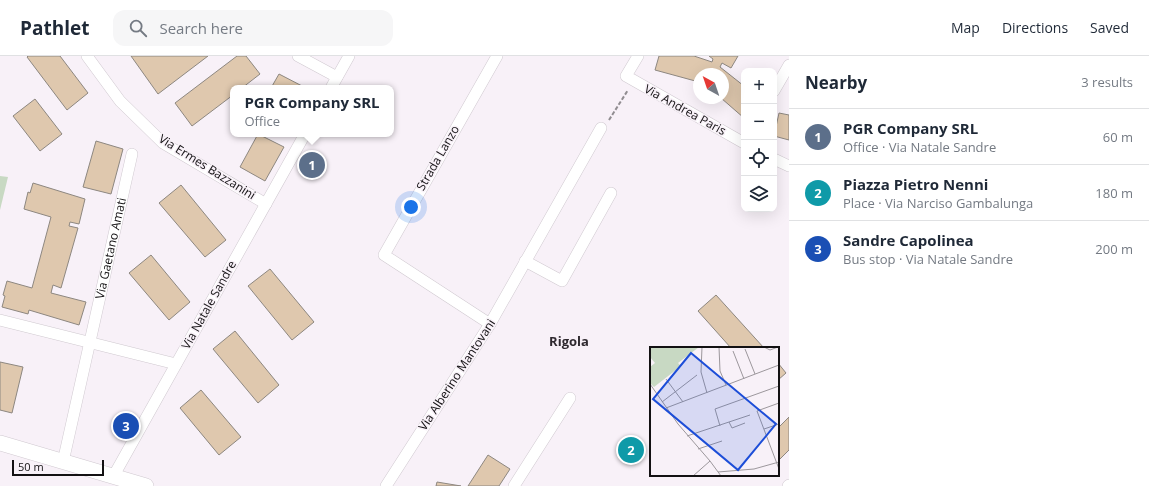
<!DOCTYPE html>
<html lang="en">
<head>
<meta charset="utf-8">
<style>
	body { margin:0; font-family:"Open Sans",sans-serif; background:#f6f6f7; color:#1f2937 }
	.controls { position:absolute; right:12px; top:12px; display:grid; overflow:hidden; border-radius:8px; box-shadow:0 4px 16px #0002 }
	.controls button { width:36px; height:36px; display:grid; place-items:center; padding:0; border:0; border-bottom:1px solid #e0e1e3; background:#fff; color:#1f2937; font:20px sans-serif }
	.compass { position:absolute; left:693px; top:12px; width:36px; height:36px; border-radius:50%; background:#fff; box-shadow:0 4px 16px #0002; rotate:320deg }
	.scale { position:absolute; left:12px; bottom:10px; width:92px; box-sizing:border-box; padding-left:4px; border:2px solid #131113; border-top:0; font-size:11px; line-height:14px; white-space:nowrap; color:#131113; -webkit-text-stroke:3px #f8f1f8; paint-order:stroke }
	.you { position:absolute; left:411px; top:151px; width:14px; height:14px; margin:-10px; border:3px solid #fff; border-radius:50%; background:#1a73e8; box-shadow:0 0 0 6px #1a73e833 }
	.badge { display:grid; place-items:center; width:26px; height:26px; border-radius:50%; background:#c06315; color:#fff; font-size:13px; font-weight:700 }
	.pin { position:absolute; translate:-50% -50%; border:2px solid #fff; box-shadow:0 1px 4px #0006 }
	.popup { position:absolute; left:230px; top:29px; width:164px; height:52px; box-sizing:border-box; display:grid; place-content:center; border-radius:8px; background:#fff; filter:drop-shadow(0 1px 3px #0005); font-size:13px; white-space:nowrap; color:#747a83 }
	.popup b { font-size:15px; color:#1f2937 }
	.popup::after { content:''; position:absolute; left:50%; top:100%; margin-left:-8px; border:8px solid transparent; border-top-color:#fff }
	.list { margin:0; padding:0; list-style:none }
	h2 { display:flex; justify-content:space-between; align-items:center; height:52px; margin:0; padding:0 16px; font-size:17px }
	h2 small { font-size:13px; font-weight:400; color:#747a83 }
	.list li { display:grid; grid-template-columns:26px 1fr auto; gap:12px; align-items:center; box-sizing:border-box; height:56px; padding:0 16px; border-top:1px solid #e0e1e3 }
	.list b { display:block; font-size:15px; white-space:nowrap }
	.list p { margin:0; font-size:13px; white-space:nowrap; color:#747a83 }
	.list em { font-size:13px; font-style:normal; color:#747a83 }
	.icon { flex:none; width:22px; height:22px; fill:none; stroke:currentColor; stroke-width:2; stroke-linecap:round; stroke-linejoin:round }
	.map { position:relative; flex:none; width:789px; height:430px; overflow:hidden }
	header { display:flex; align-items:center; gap:24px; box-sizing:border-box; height:56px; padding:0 20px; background:#fff; border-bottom:1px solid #e0e1e3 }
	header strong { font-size:19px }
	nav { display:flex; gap:22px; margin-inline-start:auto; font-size:14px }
	.search { width:280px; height:36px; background:#f6f6f7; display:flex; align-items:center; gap:10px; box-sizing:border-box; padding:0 14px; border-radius:12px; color:#747a83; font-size:15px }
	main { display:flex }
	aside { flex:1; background:#fff }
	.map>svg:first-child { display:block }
	.green { fill:#c8d9c3 }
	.building { fill:#dfc8ae; stroke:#8d8780 }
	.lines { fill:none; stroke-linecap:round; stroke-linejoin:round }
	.street-casing { stroke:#d0c9d0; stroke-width:12 }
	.secondary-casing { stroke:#d0c9d0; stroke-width:16 }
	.path { stroke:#918d91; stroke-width:2; stroke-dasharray:4 2; stroke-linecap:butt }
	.street { stroke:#fff; stroke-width:11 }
	.secondary { stroke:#fff; stroke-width:15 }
	.labels { text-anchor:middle; stroke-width:3; stroke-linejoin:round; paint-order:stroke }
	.street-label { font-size:12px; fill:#131113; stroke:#f8f1f8 }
	.neighbourhood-label { font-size:13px; font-weight:bold; fill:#2f292f; stroke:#f8f1f8 }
	.inset-road { fill:none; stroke:#9c979c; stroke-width:1 }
	.view { fill:#1d4ed8; fill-opacity:0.15; stroke:#1d4ed8; stroke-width:2 }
	.inset-edge { fill:none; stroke:#131113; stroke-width:2 }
</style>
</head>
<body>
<header>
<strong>Pathlet</strong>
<div class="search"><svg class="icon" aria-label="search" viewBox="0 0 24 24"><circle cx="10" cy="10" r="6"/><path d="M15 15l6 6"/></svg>Search here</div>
<nav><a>Map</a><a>Directions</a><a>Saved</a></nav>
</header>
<main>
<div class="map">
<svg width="789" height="430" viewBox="0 0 789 430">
	<rect width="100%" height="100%" fill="#f8f1f8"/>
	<!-- green -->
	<path class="green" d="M0,120L8,121L0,154Z"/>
	<!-- building -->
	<path class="building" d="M28,0H60L88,37L67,54L27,1Z
		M131,0H208L158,38Z
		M237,0H246L260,18L242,32H233V39L192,70L175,47Z
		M659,0H694L712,6L713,3L709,0H738L731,12L722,7L720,11L744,30V62L721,42H723V18H699V26L655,14Z
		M279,18L304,31V32H271Z
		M35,43L62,78L40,95L13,60Z
		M779,57L789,59V84L774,80Z
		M258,78L284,91L265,125L240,111Z
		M96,85L123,93L111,138L83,131Z
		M33,127L85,143L79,168L70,166L69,170L78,172L61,232L53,229L51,237L86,246L79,269L29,254L28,258L2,251L5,240L3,239L7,225L32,232L51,161L24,153L28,136L30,137Z
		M181,129L226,184L205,201L159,147Z
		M151,199L190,246L169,264L129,217Z
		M270,213L314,266L292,284L248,230Z
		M716,239L764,292H731L698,255Z
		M235,275L279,329L258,347L213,293Z
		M0,306L23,311L12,357L0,354Z
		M778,307L786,317L778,324Z
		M201,334L241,381L219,399L180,352Z
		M789,361V394L778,405V372Z
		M488,399L510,413L499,430H468Z
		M437,426L461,430H436Z"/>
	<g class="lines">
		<defs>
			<g id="street">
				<path d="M87,0L120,45L163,87L266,148"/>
				<path d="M298,0L337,21"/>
				<path d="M638,0L626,20L744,87"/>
				<path d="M331,32L349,0"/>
				<path d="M774,35L789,9"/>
				<path d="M774,103L789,110"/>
				<path d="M525,205L562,225L611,137"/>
				<path d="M0,264L176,308"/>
				<path d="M490,268L384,199L497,0"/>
				<path id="s1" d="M63,406L132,98"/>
				<path d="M113,421L305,78"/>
				<path d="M386,430L490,268L601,72"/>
				<path d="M514,430L570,342"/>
				<path d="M788,430L789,429"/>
			</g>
			<path id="secondary" d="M0,387L146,430"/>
		</defs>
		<!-- street casing -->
		<use href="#street" class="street-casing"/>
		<!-- secondary casing -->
		<use href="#secondary" class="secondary-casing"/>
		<!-- path -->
		<path class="path" d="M609,64L628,34"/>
		<!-- street -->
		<use href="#street" class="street"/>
		<!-- secondary -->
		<use href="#secondary" class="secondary"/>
	</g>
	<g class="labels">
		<!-- street labels -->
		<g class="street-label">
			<text transform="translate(685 54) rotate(29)" y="4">Via Andrea Paris</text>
			<text transform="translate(438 102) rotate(-60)" y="4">Strada Lanzo</text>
			<text transform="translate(207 111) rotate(32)" y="4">Via Ermes Bazzanini</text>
			<text dy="4" stroke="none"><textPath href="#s1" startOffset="219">Via Gaetano Amati</textPath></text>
			<text transform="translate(209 249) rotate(-61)" y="4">Via Natale Sandre</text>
			<text transform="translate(457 319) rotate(-57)" y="4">Via Alberino Mantovani</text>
		</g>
		<!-- neighbourhood labels -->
		<g class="neighbourhood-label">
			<text x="569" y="290">Rigola</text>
		</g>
	</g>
	<!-- overview -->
	<g transform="translate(650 291)">
		<rect width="129" height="129" fill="#f8f1f8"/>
		<path d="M0,0H49L28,16L31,19L4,40L0,36V20L5,16L0,10Z" fill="#c8d9c3"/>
		<path class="inset-road" d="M52,0L51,25L57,46M69,0L70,24L76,38M114,0L120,3L128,0M95,2L105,27M83,4L94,32M16,32L33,55M0,37L28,77L60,114M12,55L47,28M129,56L107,64L129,122M16,61L129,18M79,75L82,81L95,76M70,79L65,62L129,39M114,82L129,77M37,89L100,68M48,102L72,94M68,125L104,122L129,115M43,129L60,114L71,129"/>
		<path class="view" d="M41,6L126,77L88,123L3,52Z"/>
		<rect width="129" height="129" class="inset-edge"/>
	</g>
</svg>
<div class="controls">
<button>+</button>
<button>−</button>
<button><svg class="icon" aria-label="locate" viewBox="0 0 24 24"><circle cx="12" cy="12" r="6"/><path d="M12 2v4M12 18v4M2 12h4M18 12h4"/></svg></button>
<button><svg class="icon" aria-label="layers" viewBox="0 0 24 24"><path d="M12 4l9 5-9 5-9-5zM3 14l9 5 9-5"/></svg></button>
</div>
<svg class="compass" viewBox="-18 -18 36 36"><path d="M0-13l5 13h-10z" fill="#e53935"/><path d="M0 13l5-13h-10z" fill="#747a83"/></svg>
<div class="scale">50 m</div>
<div class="you"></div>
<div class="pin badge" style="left:312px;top:109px;background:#5c6f8a">1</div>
<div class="popup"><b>PGR Company SRL</b>Office</div>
<div class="pin badge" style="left:631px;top:394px;background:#0f9aa8">2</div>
<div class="pin badge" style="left:126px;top:370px;background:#1a4fb4">3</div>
</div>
<aside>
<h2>Nearby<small>3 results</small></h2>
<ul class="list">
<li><span class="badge" style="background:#5c6f8a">1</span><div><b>PGR Company SRL</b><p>Office · Via Natale Sandre</p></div><em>60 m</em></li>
<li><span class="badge" style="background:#0f9aa8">2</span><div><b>Piazza Pietro Nenni</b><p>Place · Via Narciso Gambalunga</p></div><em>180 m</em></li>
<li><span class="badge" style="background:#1a4fb4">3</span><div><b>Sandre Capolinea</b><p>Bus stop · Via Natale Sandre</p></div><em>200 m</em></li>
</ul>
</aside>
</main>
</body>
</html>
